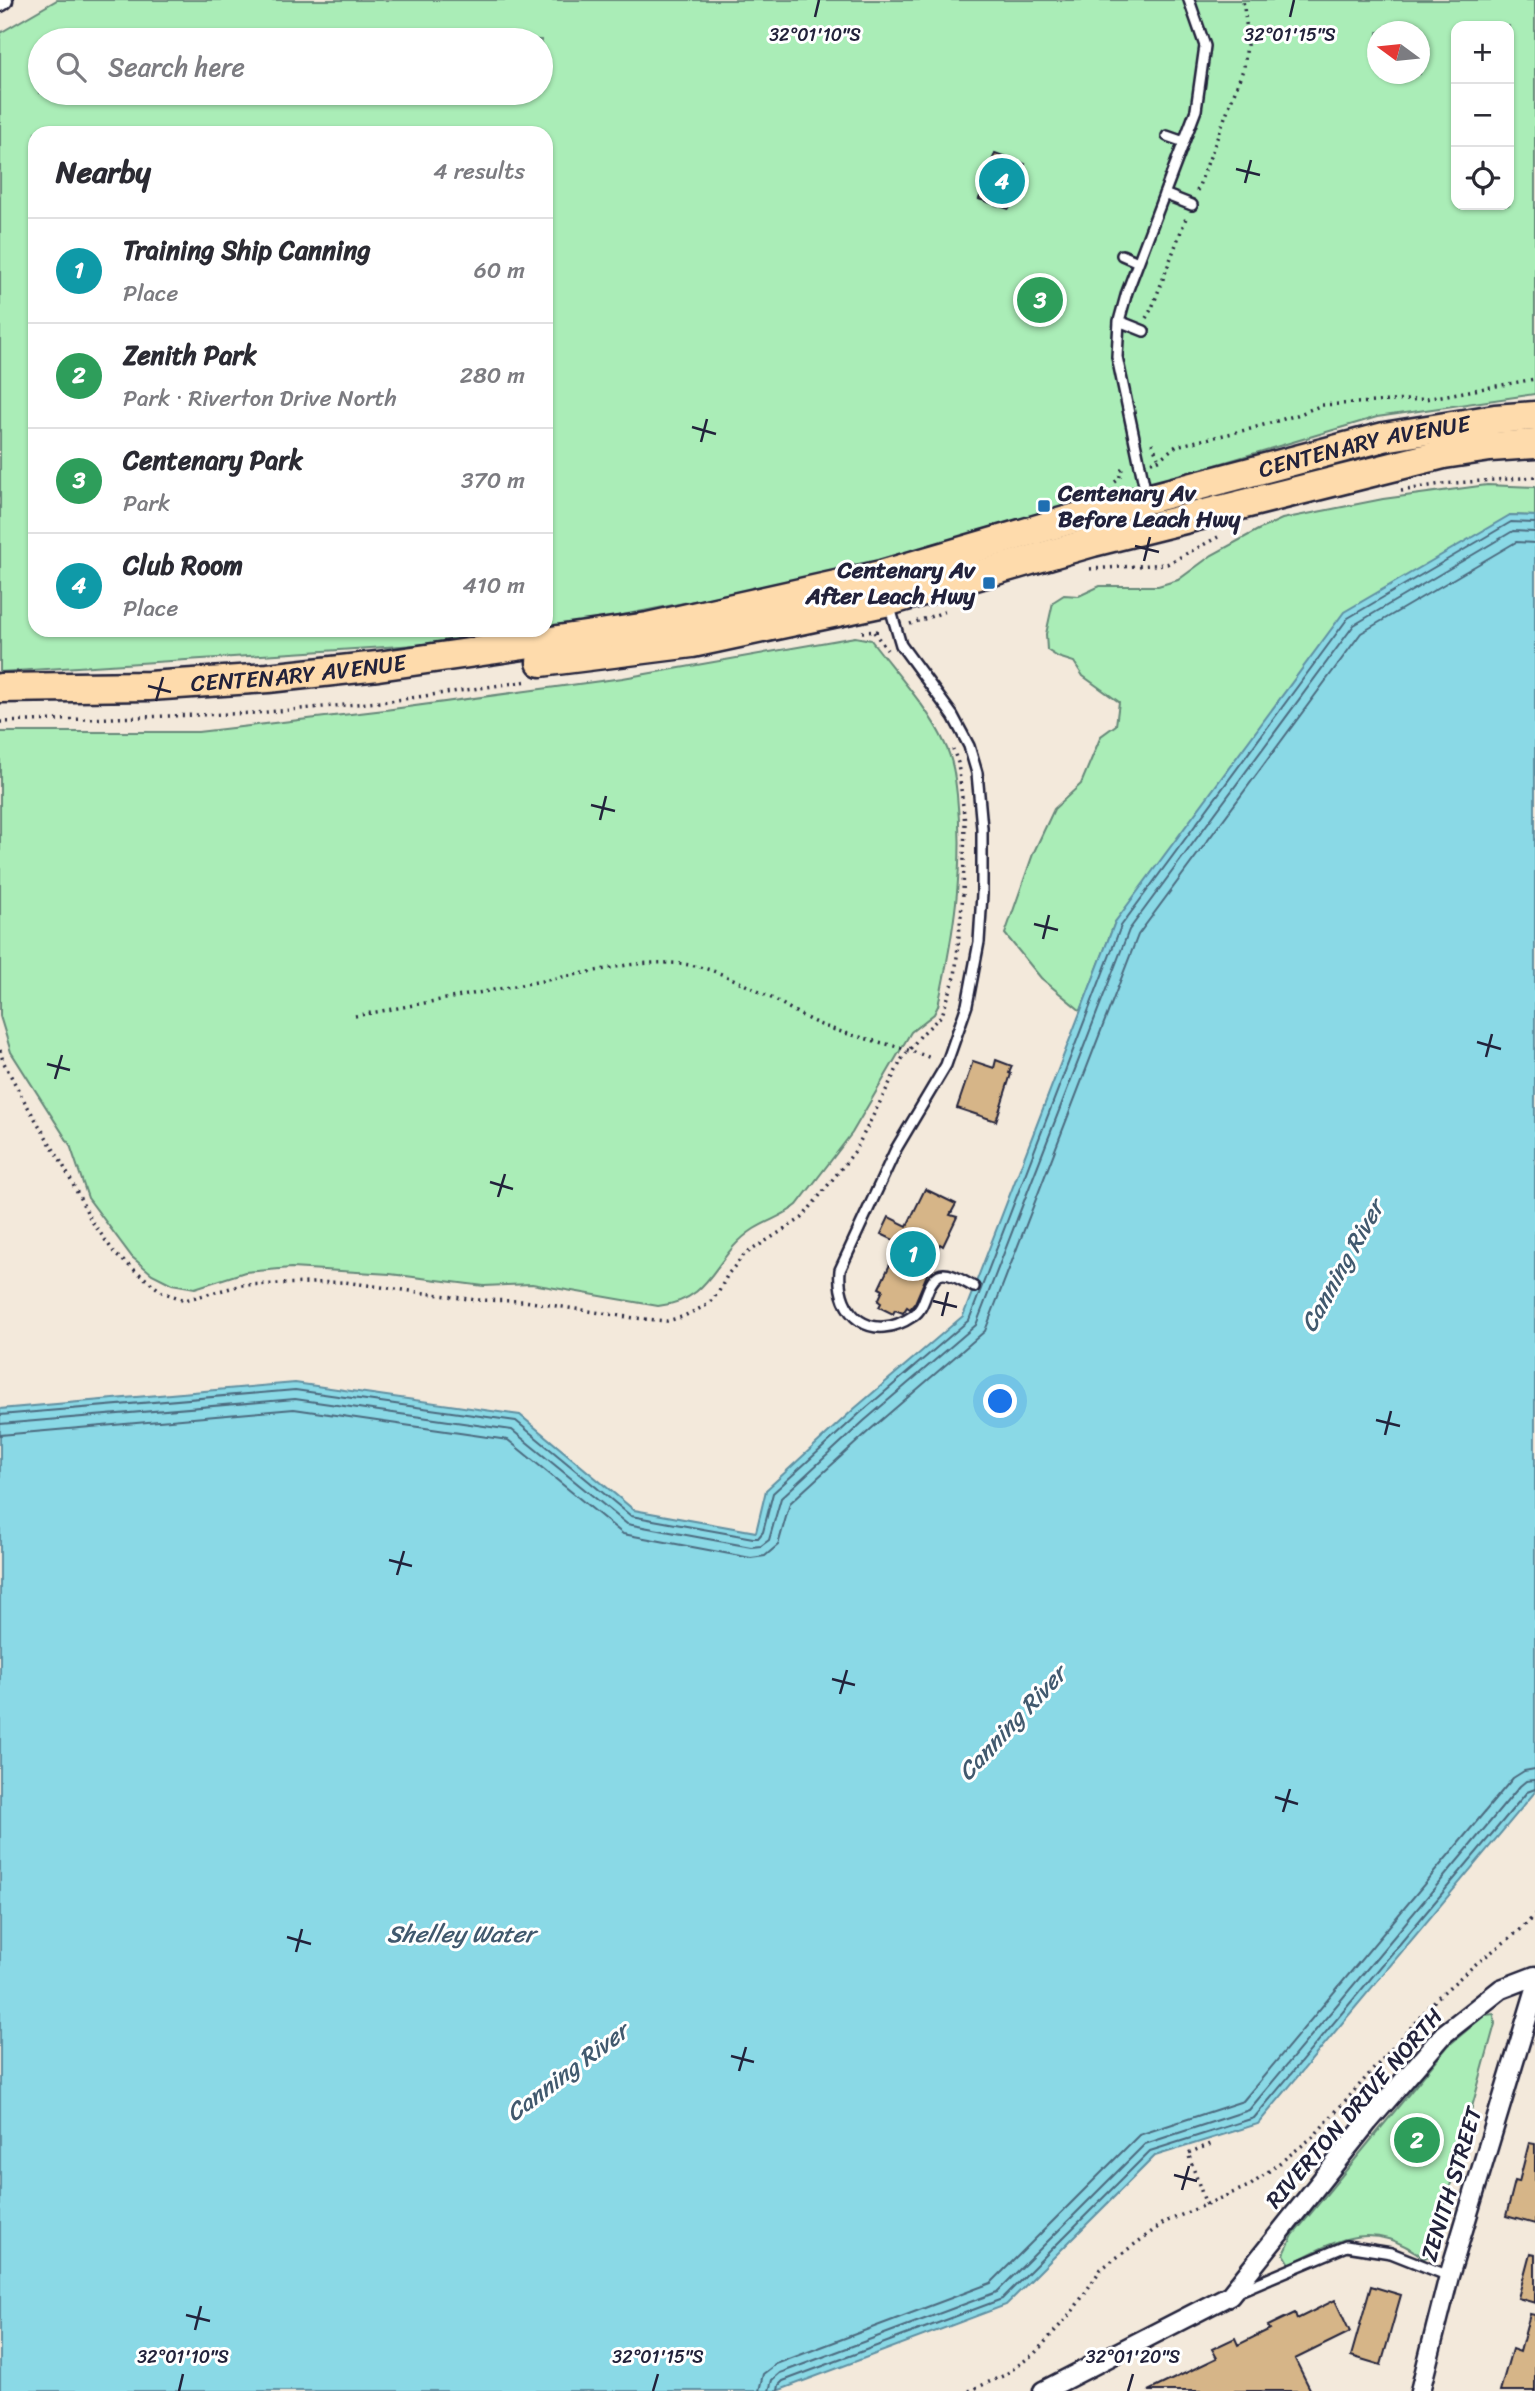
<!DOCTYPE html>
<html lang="en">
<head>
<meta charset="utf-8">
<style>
	body { margin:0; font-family:Sriracha,sans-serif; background:#f2f2f3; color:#2b2b33 }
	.controls { position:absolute; right:21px; top:21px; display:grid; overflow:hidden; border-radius:14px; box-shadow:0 2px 5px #0004 }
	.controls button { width:63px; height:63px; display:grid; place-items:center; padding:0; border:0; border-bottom:2px solid #e1e1e2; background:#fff; color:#2b2b33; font:35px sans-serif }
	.compass { position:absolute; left:1367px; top:21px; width:63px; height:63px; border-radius:50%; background:#fff; box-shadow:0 2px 5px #0004; rotate:285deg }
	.you { position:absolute; left:1001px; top:1402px; width:24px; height:24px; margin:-18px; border:5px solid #fff; border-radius:50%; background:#1a73e8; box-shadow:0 0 0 10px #1a73e833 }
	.badge { display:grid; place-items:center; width:46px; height:46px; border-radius:50%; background:#1a73e8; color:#fff; font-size:23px; font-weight:700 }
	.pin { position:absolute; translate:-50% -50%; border:4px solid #fff; box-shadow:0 2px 7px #0006 }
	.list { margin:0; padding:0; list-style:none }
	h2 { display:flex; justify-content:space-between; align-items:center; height:91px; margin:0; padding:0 28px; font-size:30px }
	h2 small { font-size:23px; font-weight:400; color:#7c7c81 }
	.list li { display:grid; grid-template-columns:46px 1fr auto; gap:21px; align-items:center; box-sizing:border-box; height:105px; padding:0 28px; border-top:2px solid #e1e1e2 }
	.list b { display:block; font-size:26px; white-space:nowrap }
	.list p { margin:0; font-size:23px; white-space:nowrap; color:#7c7c81 }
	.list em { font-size:23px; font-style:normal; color:#7c7c81 }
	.icon { flex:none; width:38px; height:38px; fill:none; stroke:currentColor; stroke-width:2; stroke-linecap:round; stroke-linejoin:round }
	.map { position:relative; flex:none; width:1535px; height:2391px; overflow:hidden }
	.search { position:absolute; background:#fff; box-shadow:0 2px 5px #0004; left:28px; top:28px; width:525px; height:77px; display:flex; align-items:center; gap:18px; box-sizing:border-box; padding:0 24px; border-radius:38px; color:#7c7c81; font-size:26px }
	.panel { position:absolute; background:#fff; box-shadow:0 2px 5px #0004; left:28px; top:126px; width:525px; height:511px; border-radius:21px }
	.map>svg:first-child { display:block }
	.green { fill:#aaedb7; stroke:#668879; stroke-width:2; fill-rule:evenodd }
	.water { fill:#8ad9e6; stroke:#6090a2; stroke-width:2 }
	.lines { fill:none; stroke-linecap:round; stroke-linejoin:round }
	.shore { stroke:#4c6b7f; stroke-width:2 }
	.building { fill:#d6b588; stroke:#22223b; stroke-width:2 }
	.service-casing { stroke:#22223b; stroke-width:14 }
	.minor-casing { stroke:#22223b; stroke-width:23 }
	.primary-casing { stroke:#22223b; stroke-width:33 }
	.path { stroke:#22223b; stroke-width:3.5; stroke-dasharray:2 5; stroke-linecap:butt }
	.service { stroke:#fff; stroke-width:9 }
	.minor { stroke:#fff; stroke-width:18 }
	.primary { stroke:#fedbac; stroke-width:28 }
	.ticks { fill:none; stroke:#22223b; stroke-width:2.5 }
	.poi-dot { fill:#1f6fb2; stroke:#fff; stroke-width:2.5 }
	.labels { text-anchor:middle; stroke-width:6; stroke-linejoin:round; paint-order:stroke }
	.street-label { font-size:23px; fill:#22223b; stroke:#fff }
	.poi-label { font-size:23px; font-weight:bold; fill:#22223b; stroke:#fff; text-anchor:start }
	.water-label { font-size:24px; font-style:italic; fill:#41596e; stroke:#fff }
	.ticks-label { font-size:18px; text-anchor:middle; fill:#22223b; stroke:#fff; stroke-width:6; stroke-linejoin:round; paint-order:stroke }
</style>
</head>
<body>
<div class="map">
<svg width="1535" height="2391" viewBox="0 0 1535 2391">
	<rect width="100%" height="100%" fill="#f3e9db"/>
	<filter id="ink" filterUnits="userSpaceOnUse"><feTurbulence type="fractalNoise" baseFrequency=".0143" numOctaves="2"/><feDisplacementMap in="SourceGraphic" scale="14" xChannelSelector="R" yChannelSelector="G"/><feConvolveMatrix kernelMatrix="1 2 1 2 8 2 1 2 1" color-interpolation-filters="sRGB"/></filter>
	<g filter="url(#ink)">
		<!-- green -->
		<path class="green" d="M57,0H1535V394L1377,417L878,565L546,630V133H35V630H544L494,640L0,672V33ZM1456,26H1509V205H1456ZM1378,32H1420V74H1378ZM40,40H541V93H40Z
			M1487,485L1535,487V516L1510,515L1115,922L1081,1011L1041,978L1005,934L1033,854L1054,809L1081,784L1101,736L1116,725L1119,702L1083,676L1074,662L1058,657L1047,650L1046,634L1053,602L1064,595L1079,596L1100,586H1158L1178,580L1212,555L1258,530L1282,519L1383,499Z
			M855,637L871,640C895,672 928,707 945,744C953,760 955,777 957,795C965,866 953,937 938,1006L934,1014L911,1032L852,1133L797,1205C784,1216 768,1220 754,1229C712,1256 715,1300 658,1306L532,1284L484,1286L390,1274L291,1268L245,1272L195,1288L172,1284L152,1274L132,1257L88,1198L70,1145L11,1052L0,1016V732H198L385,710L623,678Z
			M1494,2014L1495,2024L1431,2255L1424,2258C1372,2220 1342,2237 1290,2264L1284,2254L1293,2235L1448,2046L1485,2015Z"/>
		<!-- water -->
		<path class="water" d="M1510,515L1535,516V1792L1258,2124L1155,2156L1006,2305L777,2391H0V1409L295,1383L520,1415L634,1510L756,1532L766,1490L854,1409L963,1316L1115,922L1344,612Z"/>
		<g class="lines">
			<!-- shore -->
			<path class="shore" d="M0,1415L295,1390L516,1421L631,1516L753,1538H758L763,1532L773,1493L859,1414L969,1320L1121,926L1348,618L1511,522L1535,523
				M0,1424L295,1399L512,1430L627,1524L751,1547L761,1546L769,1540L781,1498L864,1421L976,1325L1129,930L1354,625L1513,531L1535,532
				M0,1435L294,1409L508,1440L623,1534L751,1558L765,1556L778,1545L790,1503L871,1429L985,1331L1138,935L1361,633L1516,542L1535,543
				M759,2391L763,2374L776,2364L991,2283L1139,2135L1243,2101L1513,1778L1524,1771L1535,1769
				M769,2391L772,2380L780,2373L997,2292L1145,2144L1249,2110L1520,1786L1526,1781L1535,1780
				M778,2391L779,2385L783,2381L1002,2299L1150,2151L1254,2118L1527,1792L1535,1789"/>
		</g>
		<!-- building -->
		<path class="building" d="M995,153L1025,164L1009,209L979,199Z
			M996,1060L1012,1066L1009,1073L1011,1074L996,1121L957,1108L973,1061L994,1068Z
			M925,1189L956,1204L950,1215L957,1217L943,1246L940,1244L915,1303L910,1309L907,1307L903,1313L895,1310L893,1314L879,1307L881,1303L878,1301L883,1290L879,1288L900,1243L881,1234L889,1217L907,1226Z
			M1529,2143L1535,2144V2224L1506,2216L1515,2181L1519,2182Z
			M1530,2253L1535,2254V2303L1518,2298Z
			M1371,2286L1401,2295L1381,2365L1351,2356Z
			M1335,2300L1350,2332L1295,2359L1311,2391H1148L1217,2358L1212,2349L1235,2338L1238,2345L1270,2329L1268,2326L1295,2313L1297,2319Z
			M1530,2314L1535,2315V2391H1500L1512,2349L1520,2352Z"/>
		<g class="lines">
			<defs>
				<path id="service" d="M1167,136L1184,142
					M1164,194L1192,205
					M1122,255L1138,262
					M1119,321L1144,331
					M1146,494L1117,357L1119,321L1127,292L1196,110L1205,46L1189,0
					M889,604L901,645L953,716L969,746L977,773L982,828V894L979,942L967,1005L946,1065L896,1149L840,1270C836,1316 872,1344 913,1316C927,1307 925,1283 939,1275C948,1270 966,1283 974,1287
					M1237,2292L1346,2246L1391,2253L1449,2276"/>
				<path id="minor" d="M0,2L3,0
					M1043,2391L1230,2295L1368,2122L1444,2034L1501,1989L1535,1976
					M1420,2391L1449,2276L1535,1992"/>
				<g id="primary">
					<path d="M541,662L692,643L889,601L1093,542L1444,454L1490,447L1535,444"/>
					<path id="s1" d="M0,688L149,686L268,678L378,666L648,627L881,575L1086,515L1384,437L1495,419L1535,416"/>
				</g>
			</defs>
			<!-- service casing -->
			<use href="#service" class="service-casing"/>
			<!-- minor casing -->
			<use href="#minor" class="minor-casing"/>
			<!-- primary casing -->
			<use href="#primary" class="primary-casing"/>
			<!-- path -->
			<path class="path" d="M1197,191L1244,67L1248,38L1243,0
				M1146,318L1152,308L1186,218
				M1152,443L1158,457
				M1151,462L1158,460L1176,446L1250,429L1297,415L1322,405L1425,399L1535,379
				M1115,482L1119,479L1122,469L1127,467
				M1401,491L1441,484L1535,477
				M1090,569L1167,564L1218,537
				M910,624L949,610
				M862,632L882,631
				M874,632L887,650
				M0,722L256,713L390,701L529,681
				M355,1016L627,965C696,957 719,971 779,1002C792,1010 806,1019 821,1025C858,1039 897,1044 933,1059
				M0,1050L3,1061L22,1097L63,1165L91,1220L116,1255L162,1292L185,1300L242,1285L345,1282L476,1300L524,1301L634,1318L667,1321L682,1317L707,1305L718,1293L728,1274L744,1255L802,1218L855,1151L902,1059L921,1035L942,1015L955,977L963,894L965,823L958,763L953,749
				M1206,2205L1188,2153L1211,2144
				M969,2391L1005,2375L1035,2353L1072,2312L1101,2269L1165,2222L1251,2185L1313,2137L1438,1997L1477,1963L1519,1931L1535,1915"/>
			<!-- service -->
			<use href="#service" class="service"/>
			<!-- minor -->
			<use href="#minor" class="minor"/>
			<!-- primary -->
			<use href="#primary" class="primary"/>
		</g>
	</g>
	<!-- ticks -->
	<path class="ticks" d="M815,17L819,0M1290,17L1294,0M1236,169L1260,175M1245,183L1251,160M692,427L716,434M701,442L707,419M1135,546L1159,552M1144,561L1150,537M148,686L171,692M156,701L163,677M591,805L615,811M600,820L606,796M1034,924L1058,930M1043,939L1049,915M1477,1042L1501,1049M1486,1057L1492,1034M47,1064L70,1070M55,1079L62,1055M490,1182L513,1189M498,1197L505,1174M933,1301L957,1307M942,1316L948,1292M1376,1420L1400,1426M1385,1435L1391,1411M389,1560L412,1566M397,1575L404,1551M832,1679L855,1685M840,1694L847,1670M1275,1797L1298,1804M1283,1812L1290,1789M287,1937L311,1944M296,1952L302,1929M731,2056L754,2062M739,2071L746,2047M1174,2175L1197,2181M1182,2190L1189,2166M186,2315L210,2321M195,2330L201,2306M179,2391L183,2374M653,2391L658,2374M1128,2391L1133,2374"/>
	<!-- markers -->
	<g class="poi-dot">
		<rect x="1037" y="499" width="14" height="14" rx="3.5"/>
		<rect x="982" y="576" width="14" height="14" rx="3.5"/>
	</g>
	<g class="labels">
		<!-- street labels -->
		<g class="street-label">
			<text dy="8" stroke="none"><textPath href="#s1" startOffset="1391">CENTENARY AVENUE</textPath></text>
			<text dy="8" stroke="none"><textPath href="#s1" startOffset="299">CENTENARY AVENUE</textPath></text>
			<text transform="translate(1354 2108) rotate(-49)" y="8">RIVERTON DRIVE NORTH</text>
			<text transform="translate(1451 2184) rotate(-73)" y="8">ZENITH STREET</text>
		</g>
		<!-- poi labels -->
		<g class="poi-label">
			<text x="1058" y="501">Centenary Av<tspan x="1058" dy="26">Before Leach Hwy</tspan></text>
			<text x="975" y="578" text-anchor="end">Centenary Av<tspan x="975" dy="26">After Leach Hwy</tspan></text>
		</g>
		<!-- water labels -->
		<g class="water-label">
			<text transform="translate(1342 1266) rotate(-61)" y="8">Canning River</text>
			<text transform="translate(1012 1723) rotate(-47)" y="8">Canning River</text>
			<text x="461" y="1942">Shelley Water</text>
			<text transform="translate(567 2072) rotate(-37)" y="8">Canning River</text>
		</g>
	</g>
	<g class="ticks-label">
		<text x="1290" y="41">32°01'15"S</text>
		<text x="815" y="41">32°01'10"S</text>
		<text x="183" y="2363">32°01'10"S</text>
		<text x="658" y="2363">32°01'15"S</text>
		<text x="1133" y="2363">32°01'20"S</text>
	</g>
</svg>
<div class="controls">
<button>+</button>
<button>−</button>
<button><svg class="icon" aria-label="locate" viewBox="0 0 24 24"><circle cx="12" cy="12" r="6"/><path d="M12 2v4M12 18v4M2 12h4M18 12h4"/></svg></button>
</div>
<svg class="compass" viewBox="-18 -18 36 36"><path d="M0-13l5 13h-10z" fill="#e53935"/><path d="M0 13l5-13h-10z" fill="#7c7c81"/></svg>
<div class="you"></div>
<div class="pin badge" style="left:913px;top:1254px;background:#0f9aa8">1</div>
<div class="pin badge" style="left:1417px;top:2140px;background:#2e9e5b">2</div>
<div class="pin badge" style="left:1040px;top:300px;background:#2e9e5b">3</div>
<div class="pin badge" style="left:1002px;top:181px;background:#0f9aa8">4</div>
<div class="search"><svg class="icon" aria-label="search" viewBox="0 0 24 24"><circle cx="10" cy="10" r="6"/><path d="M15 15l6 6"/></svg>Search here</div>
<section class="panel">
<h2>Nearby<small>4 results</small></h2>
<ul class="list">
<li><span class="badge" style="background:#0f9aa8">1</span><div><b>Training Ship Canning</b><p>Place</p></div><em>60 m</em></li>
<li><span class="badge" style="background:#2e9e5b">2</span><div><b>Zenith Park</b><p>Park · Riverton Drive North</p></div><em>280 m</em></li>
<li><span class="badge" style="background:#2e9e5b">3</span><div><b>Centenary Park</b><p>Park</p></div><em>370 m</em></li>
<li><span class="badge" style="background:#0f9aa8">4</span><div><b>Club Room</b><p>Place</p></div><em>410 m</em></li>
</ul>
</section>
</div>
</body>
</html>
